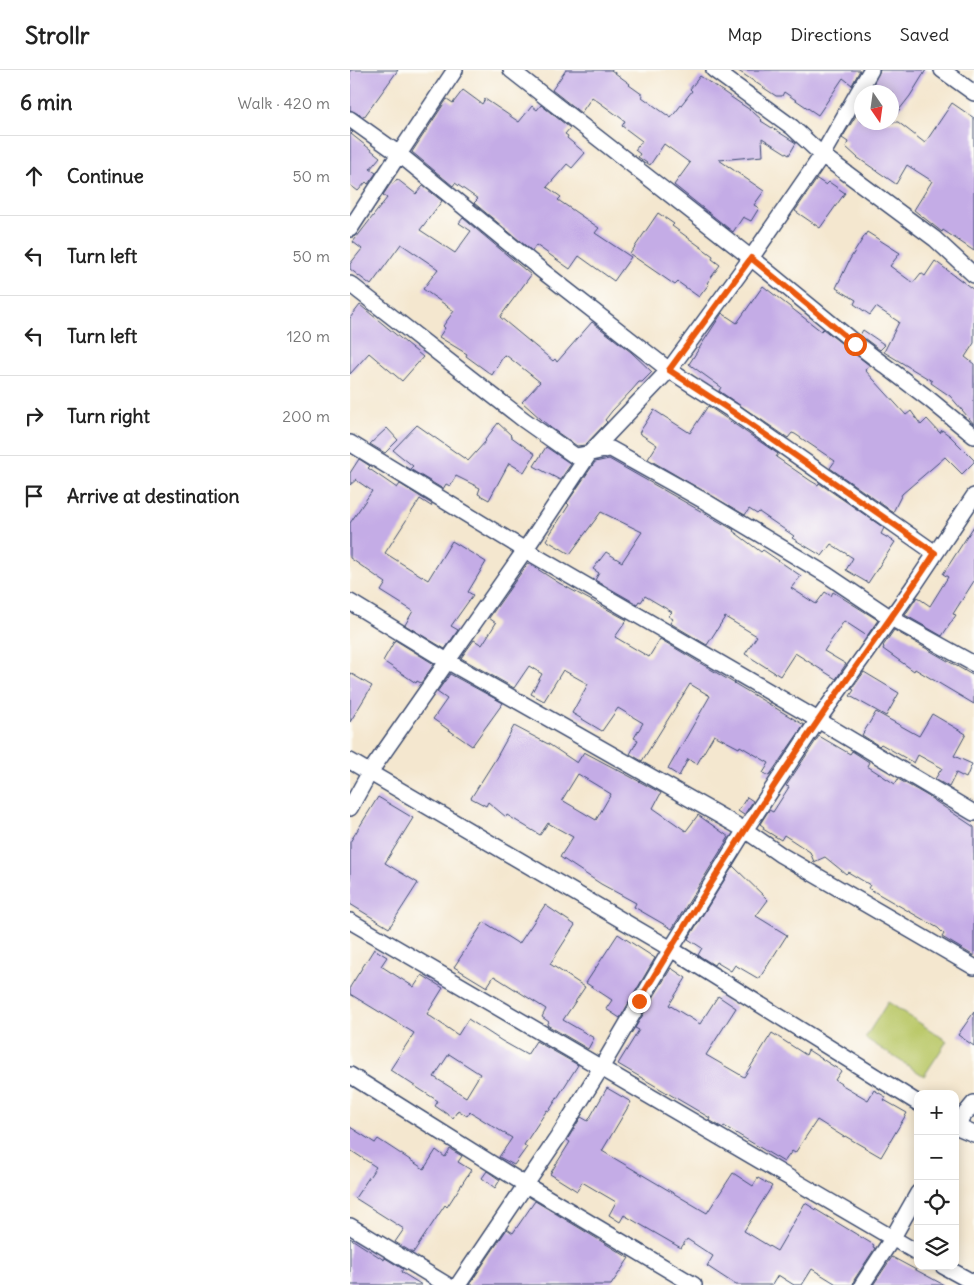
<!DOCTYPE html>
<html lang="en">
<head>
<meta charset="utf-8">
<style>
	body { margin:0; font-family:Delius,sans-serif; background:#f6f6f6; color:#222 }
	.controls { position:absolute; right:15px; bottom:15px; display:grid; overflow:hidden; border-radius:10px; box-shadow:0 2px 12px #0003 }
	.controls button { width:45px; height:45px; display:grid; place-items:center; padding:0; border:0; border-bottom:1px solid #e0e0e0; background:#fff; color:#222; font:25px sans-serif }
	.compass { position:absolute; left:504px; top:15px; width:45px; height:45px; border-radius:50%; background:#fff; box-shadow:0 2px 12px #0003; rotate:167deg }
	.stop { position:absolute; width:15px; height:15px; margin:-11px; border:4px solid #ea580c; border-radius:50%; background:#fff }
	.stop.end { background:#ea580c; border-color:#fff; box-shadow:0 1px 5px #0008 }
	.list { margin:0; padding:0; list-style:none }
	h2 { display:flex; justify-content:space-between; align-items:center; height:65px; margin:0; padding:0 20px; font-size:21px }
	h2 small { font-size:16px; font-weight:400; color:#767676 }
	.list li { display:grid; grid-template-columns:32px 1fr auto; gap:15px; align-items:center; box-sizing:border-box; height:80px; padding:0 20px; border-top:1px solid #e0e0e0 }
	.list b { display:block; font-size:19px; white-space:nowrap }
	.list em { font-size:16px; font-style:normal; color:#767676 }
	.icon { flex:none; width:28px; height:28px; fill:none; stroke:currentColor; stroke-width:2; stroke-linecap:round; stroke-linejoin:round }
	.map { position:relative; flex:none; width:624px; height:1215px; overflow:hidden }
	header { display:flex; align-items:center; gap:30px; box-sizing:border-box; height:70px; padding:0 25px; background:#fff; border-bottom:1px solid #e0e0e0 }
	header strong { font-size:24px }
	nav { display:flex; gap:28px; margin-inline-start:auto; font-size:18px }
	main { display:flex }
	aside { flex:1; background:#fff }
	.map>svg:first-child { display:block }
	.green { fill:#bbc96b; stroke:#6b7c64 }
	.building { fill:#c4ace6; fill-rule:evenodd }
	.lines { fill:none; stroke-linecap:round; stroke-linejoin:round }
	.minor-casing { stroke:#3c4b6f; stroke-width:18 }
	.minor { stroke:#fff; stroke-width:15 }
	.route { stroke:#ea580c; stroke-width:6 }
</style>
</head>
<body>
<header>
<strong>Strollr</strong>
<nav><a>Map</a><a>Directions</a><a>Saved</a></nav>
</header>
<main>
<aside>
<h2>6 min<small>Walk · 420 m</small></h2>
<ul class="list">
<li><svg class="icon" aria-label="ahead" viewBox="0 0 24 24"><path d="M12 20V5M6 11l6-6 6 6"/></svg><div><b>Continue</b></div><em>50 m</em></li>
<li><svg class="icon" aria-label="left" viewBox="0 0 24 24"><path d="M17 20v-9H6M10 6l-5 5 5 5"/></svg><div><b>Turn left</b></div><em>50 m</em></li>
<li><svg class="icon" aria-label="left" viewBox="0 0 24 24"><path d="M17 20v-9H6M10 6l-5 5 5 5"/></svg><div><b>Turn left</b></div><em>120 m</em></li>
<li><svg class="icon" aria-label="right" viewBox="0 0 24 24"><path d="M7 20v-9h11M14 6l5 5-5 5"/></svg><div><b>Turn right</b></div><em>200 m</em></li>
<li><svg class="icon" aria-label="arrive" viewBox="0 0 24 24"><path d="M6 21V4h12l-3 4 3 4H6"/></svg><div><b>Arrive at destination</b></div></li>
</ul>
</aside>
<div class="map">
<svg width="624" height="1215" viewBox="0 0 624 1215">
	<rect width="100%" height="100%" fill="#fdfcf7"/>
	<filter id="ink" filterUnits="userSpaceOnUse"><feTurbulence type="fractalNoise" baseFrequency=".02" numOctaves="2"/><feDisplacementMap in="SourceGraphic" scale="10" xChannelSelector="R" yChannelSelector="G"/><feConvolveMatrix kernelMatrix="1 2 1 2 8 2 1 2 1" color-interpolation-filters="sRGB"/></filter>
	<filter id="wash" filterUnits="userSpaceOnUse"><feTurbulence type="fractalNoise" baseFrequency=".0096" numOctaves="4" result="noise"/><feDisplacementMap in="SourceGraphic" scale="20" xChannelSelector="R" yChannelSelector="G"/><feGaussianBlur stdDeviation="1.12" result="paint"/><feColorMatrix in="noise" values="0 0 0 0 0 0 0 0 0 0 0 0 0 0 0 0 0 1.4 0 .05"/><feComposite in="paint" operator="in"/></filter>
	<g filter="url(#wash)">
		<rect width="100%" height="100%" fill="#f4e7cf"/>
		<!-- green -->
		<path class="green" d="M538,932L597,971L574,1006L515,968Z"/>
		<g id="blocks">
			<!-- building -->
			<path class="building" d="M0,0H48L14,47L0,40Z
				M216,0H261L280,14L279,15L293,25L292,27L321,48L342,21L340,19L350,6L403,42L412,50L411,51L446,73L439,85L412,68L413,86L369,90L414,121L404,135L409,138L401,151L393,147L383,162L324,115L340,93L314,74L300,95L288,87L290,84L285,80L292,71L272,56L275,51L242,27L231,43L202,20Z
				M387,0H510L502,15L493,8L468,45L434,22L432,26H426Z
				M530,0H576L560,26L542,49V22H519Z
				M113,20L132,34L135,29L169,52L182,36L187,40L191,35L220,58L215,64L218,66L217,68L235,83L222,98L217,94L197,117L211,127L208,130L249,158L245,163L281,187L264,211L229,186L220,199L186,175L182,181L124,133L128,129L105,113L103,116L62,82L97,29L103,33Z
				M602,33L624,48V181L593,160L592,162L564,140L582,111L557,95L546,114L508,88L496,77L498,72L492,68L512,36V52H548L575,73Z
				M0,61L3,62L1,64L30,87L20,99L26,103L18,114L16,112L8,121L0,115Z
				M47,109L66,124L73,116L92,131L70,160L105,183L121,161L109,153L113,148L181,205L150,247L203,291L205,289L207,292L242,252L281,282L302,302L292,312H289L282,320L262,341L255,350L257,352L235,375L227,376L201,358L172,332L190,312L157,286L154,285L142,305L116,286L117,284L89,267L95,258L93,256L104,241L73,219L88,199L51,174L21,215L0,199V194L12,179L3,172L37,128L33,125L41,113L43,114Z
				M467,109L476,115L479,112L495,123L470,158L445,141Z
				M308,143L324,154L322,156L363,186L362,189L370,195L357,213L359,214L349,227L328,212L325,215L280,184Z
				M517,162L550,183L540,196L563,213L571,203L575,206L585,191L624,220V273L615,287L624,294V354L600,326L581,313L582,311L534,282L549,252L526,237L520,245L504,234L506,230L486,218L500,189Z
				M413,216L471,261L473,259L519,295L515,300L556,345L561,341L571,355L577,349L590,363L592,360L600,366L624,390V392L612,404L595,387L552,424L543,442L480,398L485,391L445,364L442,363L438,368L369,321L371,317L339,294L372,243L387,253Z
				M10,235L73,287L52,311L19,283L0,304V248Z
				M513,260L535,275L530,280L510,265Z
				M358,336L428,384L426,387L461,411L468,415L469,413L534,458L531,464L545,472L518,513L496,500L503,488L481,474L472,486L442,468L444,466L409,442L407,444L399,439L395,445L298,389L307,375L289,363L304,340L340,363Z
				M148,353L161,365L160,366L185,384L174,402L159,393L139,430L128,424L130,418L106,406L100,416L96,414L93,419L60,399L63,396L43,380L67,355L118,391L136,371L135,370Z
				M37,358L48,370L35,383L20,374Z
				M196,377L221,394L210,410L184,396Z
				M9,389L20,396L18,398L47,418L50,414L82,434L81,436L70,429L35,483L78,510L102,471L136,492L118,522L123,525L101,556L108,560L95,579L55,555L63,541L31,521L36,513L0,488V453L22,421L6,410L7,409L0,415V403Z
				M259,389L384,460L383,461L411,482L413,480L451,506L441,518L466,534L475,522L481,526L483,522L528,550L517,566L494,551L474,581L496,594L486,609L445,583L430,606L395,584L407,566L375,547L357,575L320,553L323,549L318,546L322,542L295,526L291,532L289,531L287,534L245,510L249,503L243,499L256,482L272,492L292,462L251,442L220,484L196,470L219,435L217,433L245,392Z
				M624,456V511L603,544L606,545L592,566L555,545L567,527L580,536L598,507L593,504Z
				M178,493L209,513L277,550L265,567L299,587L310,569L454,655L419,706L413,703L419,693L390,676L389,678L364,665L347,694L338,689L329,706L318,699L360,626L340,614L292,691L280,684L288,670L284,668L293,653L268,638L252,661L222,643L238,614L213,600L194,631L181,624L192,604L179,596L164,618L111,588L124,570L132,575L146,553L139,548Z
				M544,560L624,606V634L565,599L564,601L533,579L534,577L533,576Z
				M45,570L84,594L71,613L67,611L66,613L33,591Z
				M514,602L549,623L536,646L500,626L504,620L502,619Z
				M0,603L22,616L0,652Z
				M100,604L153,633L122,676L83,649L97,629L87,622Z
				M526,642L569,666L582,644L616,664L604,686L622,694L616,708L606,703L599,717L585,709L592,698L568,685L564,693L531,674L529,676L512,665Z
				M164,656L200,675L227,693L234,682L311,723L303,738L336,761L348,745L379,767L322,859L284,837L286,833L251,814L210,787L223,767L198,753L190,765L157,745L156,747L138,732L136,736L121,728L145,690ZM228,704L261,724L246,750L212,730Z
				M469,666L500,684L502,681L519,692L517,696L545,714L548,709L576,725L624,757V886L592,867L594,864L588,858L518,818L520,815L498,802L496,804L475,787L464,792L460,782L434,765L431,770L413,759L414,757L410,754L419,740L423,742L439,717L436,716Z
				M28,727L63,748L35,793L68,813L39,858L0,834V772Z
				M397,727L403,731L394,745L388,741Z
				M383,796L418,830L406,846L437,865L409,909L385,895L381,901L366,892L364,895L348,885L352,878L338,869Z
				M195,835L225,855L200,894L235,917L213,950L244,968L238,979L197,955L199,952L192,947L196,939L144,906L137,917L104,897L134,852L169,874Z
				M268,864L305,888L270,948L256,939L262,930L236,913Z
				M24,879L37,887L31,896L64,917L72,905L93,918L77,944L108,965L118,949L152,971L177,985L186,971L228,995L199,1041L197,1040L174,1075L177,1077L164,1095L149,1087L162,1068L120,1042L117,1046L108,1040L103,1048L85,1036L88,1031L40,1000L64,963L0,924V917ZM99,984L130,1004L116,1027L84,1007Z
				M321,898L336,908L319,935L350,954L368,926L386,938L356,985L394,1007L422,963L456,985L458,980L491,1001L485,1010L494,1016L518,1030L524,1020L536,1027L534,1030L557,1043L531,1087L495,1066L494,1067L467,1050L445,1083L442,1081L434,1092L374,1056L373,1058L359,1050L360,1048L268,994L289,960L285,958Z
				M624,942V976L608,965Z
				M257,1018L281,1032L252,1081L357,1143L383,1103L403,1116L408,1108L422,1116L394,1161L427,1181L455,1133L524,1175L523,1177L525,1178L504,1210L503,1215H488L462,1199L452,1215H444L428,1205L422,1215H386L357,1196L363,1186L337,1169L331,1178L274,1145L270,1152L259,1145L266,1132L232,1112L227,1121L200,1104L220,1072L217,1070L231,1047L238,1051Z
				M0,1057L25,1073L28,1069L74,1099L86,1080L95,1087L100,1079L112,1086L108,1092L121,1100L97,1137L95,1135L63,1183L45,1172L54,1159L5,1128L26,1097L0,1080Z
				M137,1101L150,1110L145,1118L132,1108Z
				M185,1131L279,1188L261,1215H119L157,1159L163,1163Z
				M0,1168L34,1190L35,1188L53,1199L51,1202L72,1215H0Z
				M542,1187L594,1215H523Z"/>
		</g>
	</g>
	<g filter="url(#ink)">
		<use href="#blocks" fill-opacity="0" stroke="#3c4b6f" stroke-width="1"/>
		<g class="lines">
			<defs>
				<path id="minor" d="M105,0L49,84L195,203L319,300L383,341L585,483
					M161,0L401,188L505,273L579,329L624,366
					M364,0L442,57L472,85L585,169L624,205
					M592,0L624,23
					M0,49L49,84L0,159
					M0,214L174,350L225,386C237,385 249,380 261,379L356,432L477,505L541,548L624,594
					M0,373L175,480L468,650L624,743
					M0,532L97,591L395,760L431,785L624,897
					M0,691L321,879L568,1033
					M0,738L20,702L175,480L239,384L319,300L401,188L472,85L521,0
					M0,851L568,1183
					M0,1005L176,1115L344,1215
					M624,1033L605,1056L624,1064
					M0,1156L97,1215
					M593,1196L624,1213
					M108,1215L208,1067L251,998L321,879L395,760L468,650L563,517L624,426
					M512,1215L542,1169L568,1123"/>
			</defs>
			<!-- minor casing -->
			<use href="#minor" class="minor-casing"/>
			<!-- minor -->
			<use href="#minor" class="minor"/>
		</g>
	</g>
	<g class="lines" filter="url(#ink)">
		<!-- route -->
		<path class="route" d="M289,931C346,836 405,742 468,651C506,595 548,540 585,483L383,342L319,300L401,188L505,274"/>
	</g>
</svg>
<div class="controls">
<button>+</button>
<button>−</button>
<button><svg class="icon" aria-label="locate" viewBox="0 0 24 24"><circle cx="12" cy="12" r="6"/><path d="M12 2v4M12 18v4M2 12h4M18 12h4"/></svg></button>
<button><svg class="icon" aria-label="layers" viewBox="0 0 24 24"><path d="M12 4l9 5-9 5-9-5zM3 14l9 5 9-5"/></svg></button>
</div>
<svg class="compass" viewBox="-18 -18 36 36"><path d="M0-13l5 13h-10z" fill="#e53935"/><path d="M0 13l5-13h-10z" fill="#767676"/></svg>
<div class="stop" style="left:505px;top:274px"></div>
<div class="stop end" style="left:289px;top:931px"></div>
</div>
</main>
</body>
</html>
